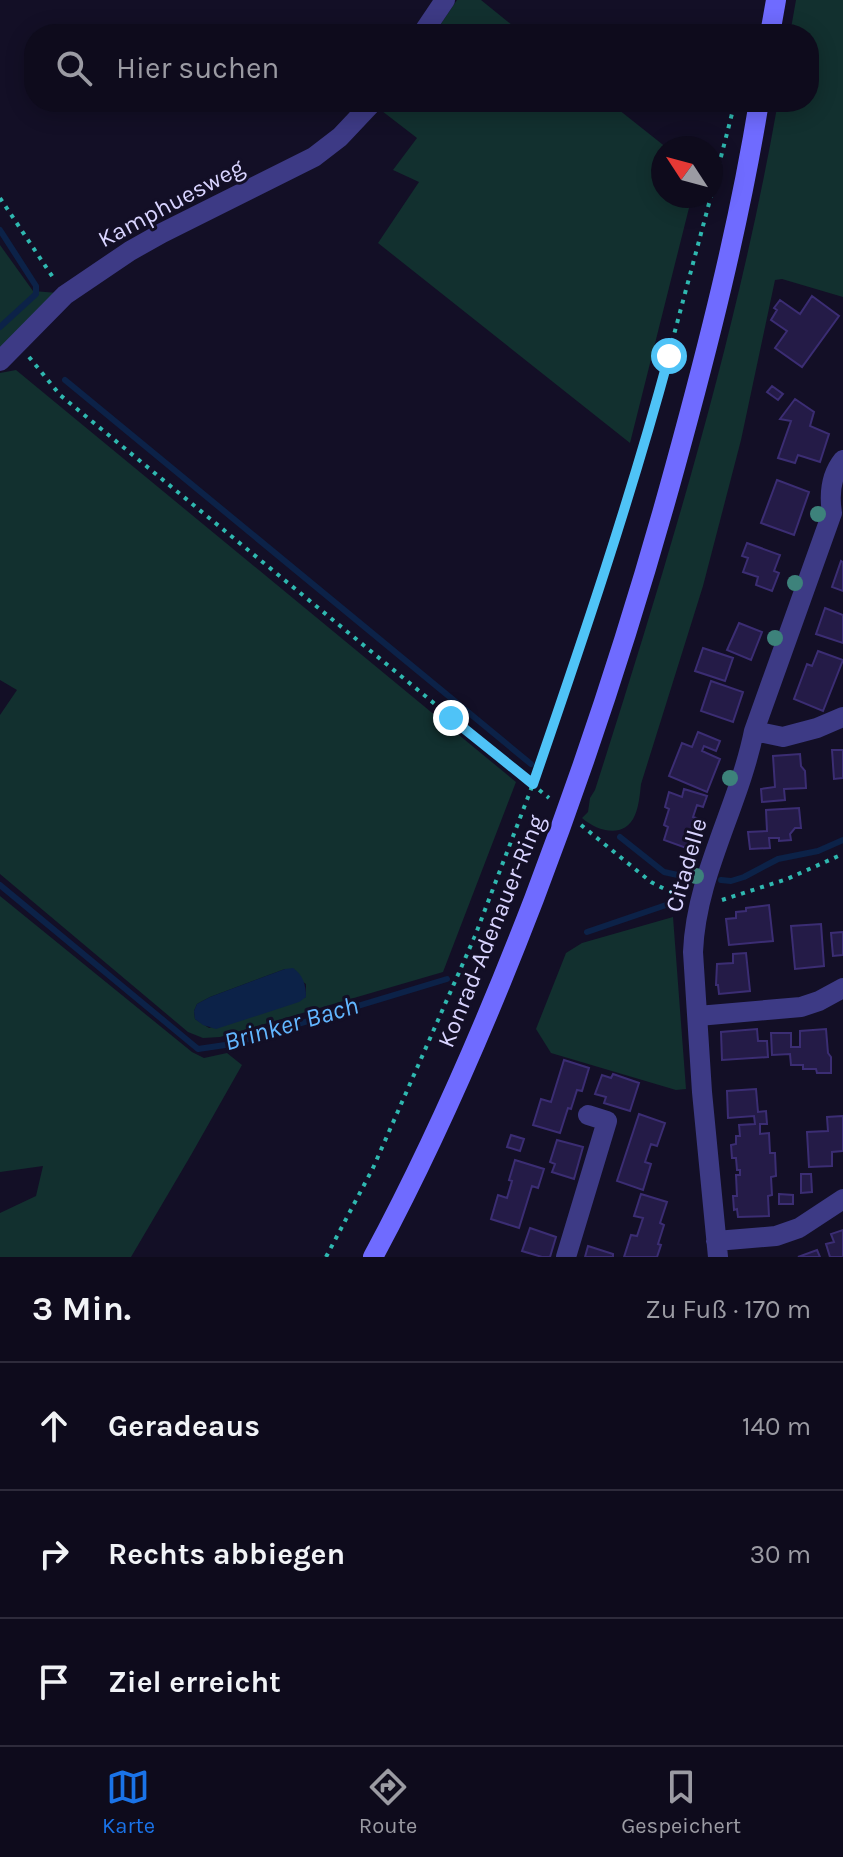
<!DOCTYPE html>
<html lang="de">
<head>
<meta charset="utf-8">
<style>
	body { margin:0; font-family:Karla,sans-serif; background:#1c1929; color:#f1f3f6 }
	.compass { position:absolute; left:651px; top:136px; width:72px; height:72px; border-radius:50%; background:#0e0b1c; box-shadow:0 4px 20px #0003; rotate:306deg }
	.stop { position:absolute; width:24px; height:24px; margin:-18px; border:6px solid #4fc3f7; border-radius:50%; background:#fff }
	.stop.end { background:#4fc3f7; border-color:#fff; box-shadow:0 2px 8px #0008 }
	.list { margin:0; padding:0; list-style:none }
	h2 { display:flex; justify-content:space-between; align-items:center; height:104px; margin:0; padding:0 32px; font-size:34px }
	h2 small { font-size:26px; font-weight:400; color:#9b9ba3 }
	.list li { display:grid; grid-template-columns:52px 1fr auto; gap:24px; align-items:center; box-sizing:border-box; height:128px; padding:0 32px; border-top:2px solid #2e2b3b }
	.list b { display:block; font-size:30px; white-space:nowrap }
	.list em { font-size:26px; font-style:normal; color:#9b9ba3 }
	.icon { flex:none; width:44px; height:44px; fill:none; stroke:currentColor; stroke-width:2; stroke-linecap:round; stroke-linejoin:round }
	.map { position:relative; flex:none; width:843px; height:1257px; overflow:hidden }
	.search { position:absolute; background:#0e0b1c; box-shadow:0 4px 20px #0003; left:24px; right:24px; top:24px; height:88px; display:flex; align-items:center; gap:20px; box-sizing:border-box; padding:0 28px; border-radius:32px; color:#9b9ba3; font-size:30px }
	.sheet { height:488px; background:#0e0b1c }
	nav { display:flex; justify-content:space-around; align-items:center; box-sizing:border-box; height:112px; border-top:2px solid #2e2b3b; background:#0e0b1c; font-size:22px; color:#9b9ba3 }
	nav a { display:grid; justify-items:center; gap:4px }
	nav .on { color:#1a73e8 }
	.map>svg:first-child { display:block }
	.green { fill:#12302f; fill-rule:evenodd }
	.water { fill:#0c2248 }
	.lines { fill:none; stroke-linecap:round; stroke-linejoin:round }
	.stream { stroke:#0c2248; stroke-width:6 }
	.building { fill:#241b47; stroke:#3b2d73; stroke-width:2 }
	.path { stroke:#2fb8b0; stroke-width:4; stroke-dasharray:4 6; stroke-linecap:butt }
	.street { stroke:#3d3a85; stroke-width:20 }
	.secondary { stroke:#6f6bff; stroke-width:20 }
	.tree { fill:#3d827b }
	.route { stroke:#4fc3f7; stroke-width:10 }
	.labels { text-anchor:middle; stroke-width:6; stroke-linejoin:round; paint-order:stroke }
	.street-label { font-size:24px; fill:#d9d4ff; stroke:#130f26 }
	.water-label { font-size:26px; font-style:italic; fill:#62b6ff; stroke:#130f26 }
</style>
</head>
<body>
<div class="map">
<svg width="843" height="1257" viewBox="0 0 843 1257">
	<rect width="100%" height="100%" fill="#130f26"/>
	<!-- green -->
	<path class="green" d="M457,0H481L523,34H434Z
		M796,0H843V297L782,279L775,280L741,440L703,586L641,784C640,793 639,806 635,815C625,839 598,832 582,818L588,812L590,798L595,790C667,564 737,336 778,102H809V34H790Z
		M389,102H609L667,148H663V196H692L630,443L378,243L419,182L393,170L417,138L382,111Z
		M0,245L33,291L58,293L0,356Z
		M16,370L516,782L443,972L220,1037L203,1038L188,1032L0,874V715L17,690L0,680V373ZM285,969L306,984V997L209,1028L195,1019L194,1011L197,1004L210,997Z
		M0,896L192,1052L204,1058L227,1053L242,1065L191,1155L131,1257H0V1213L36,1196L43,1166L0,1172Z
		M673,917L686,1089L676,1090L551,1053L536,1029L566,953L582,943Z"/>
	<!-- water -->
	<path class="water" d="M293,968C303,975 306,985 306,997L299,1002L216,1029L203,1025L195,1019L194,1011L197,1004L210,997L285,969Z"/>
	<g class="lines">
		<!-- stream -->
		<path class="stream" d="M0,230L36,286V294L0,327
			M65,380L531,764
			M620,837L664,872L687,877
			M721,880L731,881L744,877L778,859L818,851L843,840
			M0,885L198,1049L232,1044L447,979
			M587,932L669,904"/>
	</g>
	<!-- building -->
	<path class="building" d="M812,296L839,316L802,367L775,348L787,331L771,320L777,310L774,308L780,300L800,314Z
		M772,386L783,394L778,400L767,392Z
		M795,399L814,412L810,426L829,434L820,462L798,455L795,463L778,458L791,421L780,419Z
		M777,480L809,492L794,535L761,523Z
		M747,543L780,555L774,571L779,573L772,591L756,585L758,577L743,572L748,558L742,556Z
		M841,561L843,562V591L832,587Z
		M825,608L843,615V643L816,634Z
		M739,623L762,632L751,660L727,650Z
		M703,648L733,658L725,681L695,671Z
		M818,651L843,660L823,711L794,699L807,664L812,666Z
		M711,681L743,692L733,722L701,711Z
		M698,732L720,741L716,751L704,746L702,751L720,759L707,792L669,776L682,743L692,747Z
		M832,750H843V778L834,779Z
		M800,754L801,766L805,771L806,788L784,789L785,800L762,802L761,789L775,787L773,756Z
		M684,789L707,796L703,807L697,805L693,817L699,819L689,849L664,840L668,827L664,825L669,809L665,807L669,792L682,797Z
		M799,808L801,828H795L790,834L791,840L779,841V838H769L770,848L750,849L748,832L767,831L766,810Z
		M769,905L773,941L729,945L726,919L736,918V912L746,911V908Z
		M821,924L824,966L795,969L791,926Z
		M843,932V955L833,956L831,933Z
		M746,953L750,991L719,994L718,985H716L717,964L733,963V954Z
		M757,1029L758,1041H767L768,1057L722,1060L721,1032Z
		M826,1029L828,1053L831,1057V1073H817L816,1069H803V1065H791L790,1054L772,1055L771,1033H791V1047H800V1031Z
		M564,1060L589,1068L582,1091L577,1090L571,1109L568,1108L560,1133L533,1125L541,1099L551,1102Z
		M613,1074L639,1083L630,1111L604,1103L606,1097L595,1094L602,1075L611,1078Z
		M756,1089L758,1112L766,1111L767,1124H760V1134L769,1133L770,1153H775L776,1176L771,1177L772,1195L768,1196L769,1216L738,1217L737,1209L734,1210L733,1196H737L736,1175H740V1170H737L736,1158H732L731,1145L736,1144V1136H740L739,1125L755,1124L754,1116L728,1118L727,1091Z
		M639,1114L665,1123L657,1146L651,1144L645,1162L651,1164L643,1190L617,1181Z
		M843,1116V1151L832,1152V1166L809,1167L807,1132L828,1131L827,1117Z
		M511,1135L524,1139L520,1151L507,1147Z
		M557,1140L583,1147L574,1179L552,1172L555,1164L550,1162Z
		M515,1160L544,1169L538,1188L532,1186L519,1228L491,1219L498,1195L507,1198L512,1181L509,1180Z
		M801,1174H811L812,1192L801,1193Z
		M641,1194L667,1202L660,1223L664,1225L658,1244L661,1245L657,1257H624L631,1235L637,1236L643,1218L634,1216Z
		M779,1194L793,1195V1204H779Z
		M530,1228L556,1237L550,1257H542L522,1251Z
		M843,1230V1257H830L826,1244L834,1242L831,1234Z
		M588,1246L613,1254V1257H585Z
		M817,1250L820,1257H798Z"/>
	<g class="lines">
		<!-- path -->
		<path class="path" d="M711,196L735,102
			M0,198L54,279
			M29,357L60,395L549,798
			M581,825L651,882L682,898
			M722,900L787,879L843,854
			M326,1257L373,1168L475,936L533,784L589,620L652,417L711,196"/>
		<!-- street -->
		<path class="street" d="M422,34L445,0
			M0,361L65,295L130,251L162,233L314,157L340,137L373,102
			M754,731L783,737L817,728L843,717
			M698,1016L801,1007L819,1001L843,988
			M716,1241L776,1236L799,1228L843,1199
			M566,1257L607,1121L588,1115
			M718,1257L702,1092L693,952C696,875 739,806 754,731L832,513C829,494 831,475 843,460"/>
		<!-- secondary -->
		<path class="secondary" d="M770,34L776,0
			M373,1257C435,1142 487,1021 534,899C588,757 635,613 675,467C708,347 739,225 759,102"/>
	</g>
	<!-- trees -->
	<g class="tree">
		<circle cx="818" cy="514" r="8"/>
		<circle cx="795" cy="583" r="8"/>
		<circle cx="775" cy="638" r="8"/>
		<circle cx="730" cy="778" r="8"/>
		<circle cx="696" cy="876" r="8"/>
	</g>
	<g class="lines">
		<!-- route -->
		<path class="route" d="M451,718L533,784C582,642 630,500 669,356"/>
	</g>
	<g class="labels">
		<!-- street labels -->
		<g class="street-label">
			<text transform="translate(171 203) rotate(-28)" y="8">Kamphuesweg</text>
			<text transform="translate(686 865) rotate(-74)" y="8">Citadelle</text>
			<text transform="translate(491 931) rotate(-68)" y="8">Konrad-Adenauer-Ring</text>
		</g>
		<!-- water labels -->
		<g class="water-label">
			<text transform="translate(291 1023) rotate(-16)" y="9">Brinker Bach</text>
		</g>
	</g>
</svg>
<svg class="compass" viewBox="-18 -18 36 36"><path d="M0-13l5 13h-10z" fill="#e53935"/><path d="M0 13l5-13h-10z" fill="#9b9ba3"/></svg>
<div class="stop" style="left:669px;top:356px"></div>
<div class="stop end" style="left:451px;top:718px"></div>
<div class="search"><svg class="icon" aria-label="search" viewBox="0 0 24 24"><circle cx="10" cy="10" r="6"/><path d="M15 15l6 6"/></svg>Hier suchen</div>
</div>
<section class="sheet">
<h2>3 Min.<small>Zu Fuß · 170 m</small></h2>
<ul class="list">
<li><svg class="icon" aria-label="ahead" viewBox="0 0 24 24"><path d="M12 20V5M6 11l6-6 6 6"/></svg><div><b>Geradeaus</b></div><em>140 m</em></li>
<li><svg class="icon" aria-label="right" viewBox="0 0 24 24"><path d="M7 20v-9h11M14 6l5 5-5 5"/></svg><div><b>Rechts abbiegen</b></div><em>30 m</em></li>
<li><svg class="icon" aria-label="arrive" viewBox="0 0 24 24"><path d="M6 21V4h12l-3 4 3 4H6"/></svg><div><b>Ziel erreicht</b></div></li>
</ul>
</section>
<nav>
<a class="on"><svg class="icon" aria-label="map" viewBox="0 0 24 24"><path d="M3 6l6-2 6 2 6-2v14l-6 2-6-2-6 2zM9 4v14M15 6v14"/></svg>Karte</a>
<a><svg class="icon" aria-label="directions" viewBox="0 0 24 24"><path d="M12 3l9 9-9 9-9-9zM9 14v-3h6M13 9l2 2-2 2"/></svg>Route</a>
<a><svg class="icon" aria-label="saved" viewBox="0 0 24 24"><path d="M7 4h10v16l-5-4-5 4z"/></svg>Gespeichert</a>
</nav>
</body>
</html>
